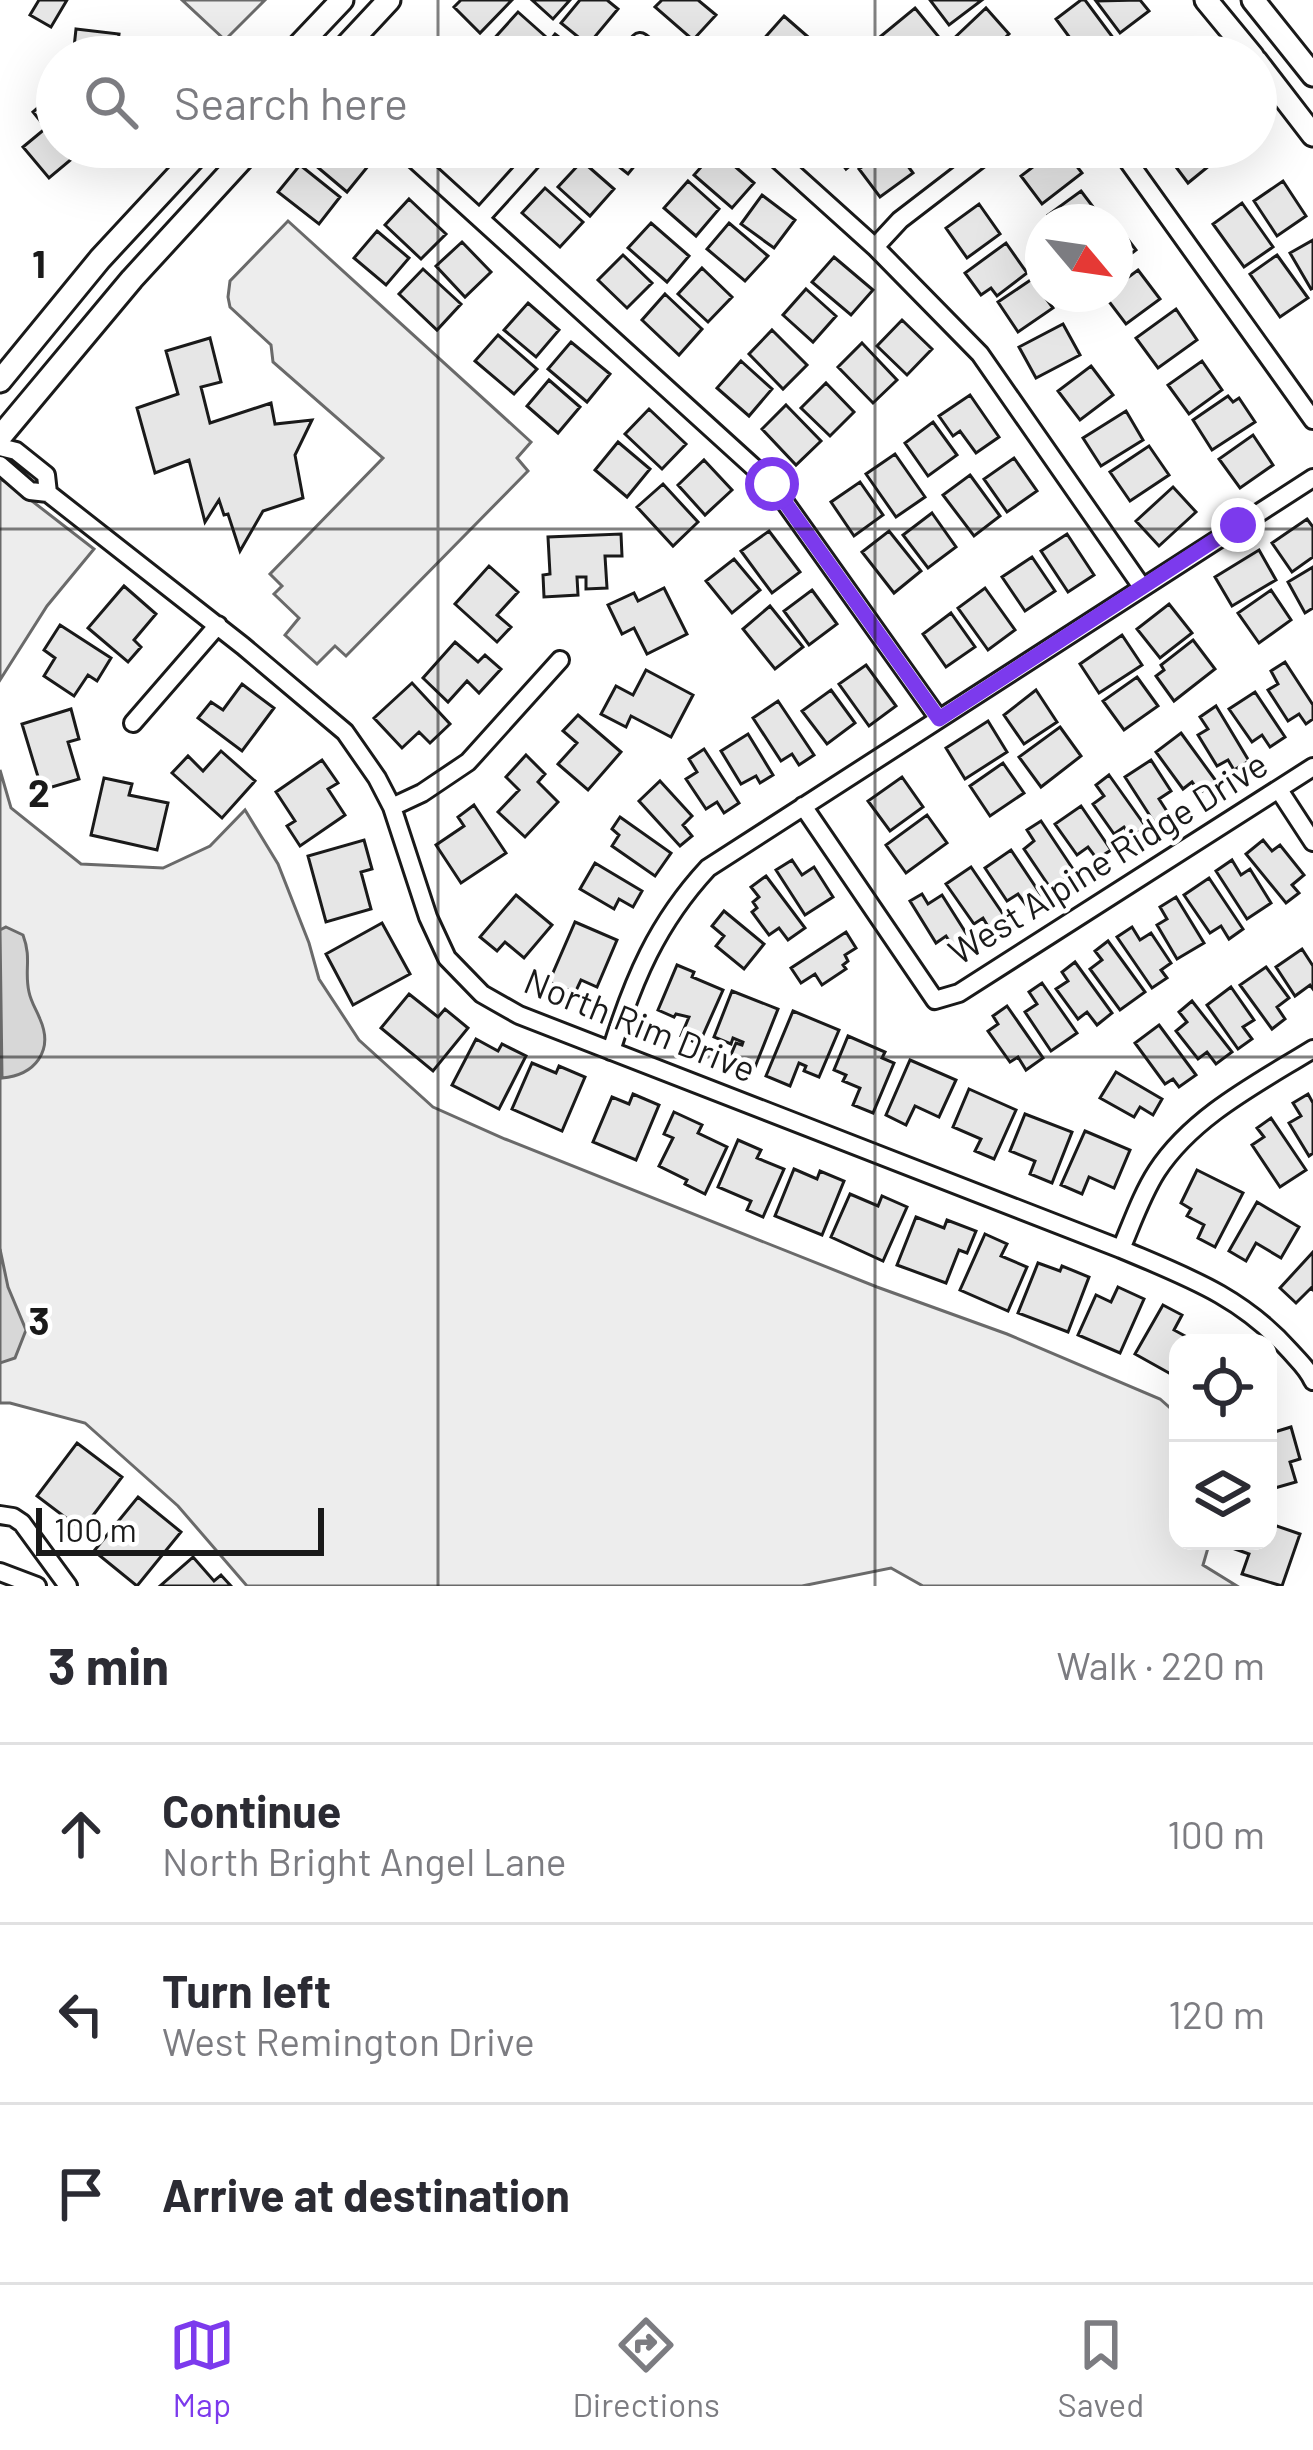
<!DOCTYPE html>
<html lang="en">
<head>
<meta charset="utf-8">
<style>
	body { margin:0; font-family:Barlow,sans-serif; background:#f7f7f7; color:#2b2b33 }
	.controls { position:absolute; right:36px; bottom:36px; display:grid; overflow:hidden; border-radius:24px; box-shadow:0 12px 48px #0002 }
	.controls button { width:108px; height:108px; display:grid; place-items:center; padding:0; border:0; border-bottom:3px solid #e1e1e2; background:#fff; color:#2b2b33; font:60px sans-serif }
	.compass { position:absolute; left:1025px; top:204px; width:108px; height:108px; border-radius:50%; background:#fff; box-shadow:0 12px 48px #0002; rotate:119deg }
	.scale { position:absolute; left:36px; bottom:30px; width:288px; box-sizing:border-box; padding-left:12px; border:6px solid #1a1a1a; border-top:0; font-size:33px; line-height:42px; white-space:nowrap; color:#1a1a1a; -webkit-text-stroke:9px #fff; paint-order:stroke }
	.stop { position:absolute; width:36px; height:36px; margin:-27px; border:9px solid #7c3aed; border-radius:50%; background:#fff }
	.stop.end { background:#7c3aed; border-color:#fff; box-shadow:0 3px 12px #0008 }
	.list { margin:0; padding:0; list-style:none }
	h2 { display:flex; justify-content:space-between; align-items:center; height:156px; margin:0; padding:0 48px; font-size:51px }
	h2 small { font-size:39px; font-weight:400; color:#7c7c81 }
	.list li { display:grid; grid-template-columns:78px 1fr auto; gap:36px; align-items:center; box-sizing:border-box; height:180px; padding:0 48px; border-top:3px solid #e1e1e2 }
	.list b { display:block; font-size:45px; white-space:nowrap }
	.list p { margin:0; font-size:39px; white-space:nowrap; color:#7c7c81 }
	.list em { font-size:39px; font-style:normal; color:#7c7c81 }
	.icon { flex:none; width:66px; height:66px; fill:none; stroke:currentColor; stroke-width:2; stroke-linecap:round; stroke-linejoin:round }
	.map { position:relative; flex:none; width:1313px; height:1586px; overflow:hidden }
	.search { position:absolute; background:#fff; box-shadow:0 12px 48px #0002; left:36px; right:36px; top:36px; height:132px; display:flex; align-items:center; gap:30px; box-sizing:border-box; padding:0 42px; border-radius:66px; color:#7c7c81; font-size:45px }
	.sheet { height:696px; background:#fff }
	nav { display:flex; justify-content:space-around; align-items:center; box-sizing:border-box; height:168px; border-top:3px solid #e1e1e2; background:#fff; font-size:33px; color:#7c7c81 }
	nav a { display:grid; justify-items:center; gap:6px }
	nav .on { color:#7c3aed }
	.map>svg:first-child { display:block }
	.built { fill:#ededed; stroke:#6a6a6a; stroke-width:3 }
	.water { fill:#d7d7d7; stroke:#6a6a6a; stroke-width:3 }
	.building { fill:#e6e6e6; stroke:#1a1a1a; stroke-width:3 }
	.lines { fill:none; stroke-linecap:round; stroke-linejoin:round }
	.minor-casing { stroke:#1a1a1a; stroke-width:22 }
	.tertiary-casing { stroke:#1a1a1a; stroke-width:27 }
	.minor { stroke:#fff; stroke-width:16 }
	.tertiary { stroke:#fff; stroke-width:21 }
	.route { stroke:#7c3aed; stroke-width:15 }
	.grid { fill:none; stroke:#1a1a1a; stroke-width:3; stroke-opacity:0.55 }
	.labels { text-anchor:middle; stroke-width:9; stroke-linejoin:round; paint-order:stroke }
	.street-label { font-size:36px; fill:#1a1a1a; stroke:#fff }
	.grid-label { font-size:39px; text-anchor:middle; font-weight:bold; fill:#1a1a1a; stroke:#fff; stroke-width:9; stroke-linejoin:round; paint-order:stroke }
</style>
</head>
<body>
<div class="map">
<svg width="1313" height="1586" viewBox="0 0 1313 1586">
	<rect width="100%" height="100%" fill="#fff"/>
	<!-- built -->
	<path class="built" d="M182,0H265L225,40Z
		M288,221L531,442L517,458L528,471L346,656L335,646L317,664L285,635L299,618L274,594L282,586L270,574L383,458L273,362L271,345L230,307L228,297L230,281Z
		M0,479L10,484L94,549L47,606L0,680Z
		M0,770L11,808L81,864L163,868L210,846L245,810L278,864L309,943L319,979L359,1040L433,1107L505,1139L877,1287L1007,1334L1160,1399L1178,1415V1541H1210L1203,1565L1237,1586H923L891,1568L802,1586H247L178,1506L85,1423L10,1403H0Z"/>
	<!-- water -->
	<path class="water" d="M6,927L23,935C32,959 24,970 29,992C31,1002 36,1009 40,1019C54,1051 35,1075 2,1078L0,930Z
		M0,1249L8,1287L26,1330L15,1358L0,1363Z"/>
	<!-- building -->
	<path class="building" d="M39,0H67L51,27L30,15Z
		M461,0H512L480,33L454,7Z
		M532,0H570L553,19Z
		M580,0H607L618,9L588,45L561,23Z
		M662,0H698L716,15L693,40L655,7Z
		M930,0H982L949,25Z
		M1081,0H1085L1114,39L1089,57H1084L1056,19Z
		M1140,0L1149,11L1120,33L1096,1Z
		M915,8L938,36L913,57H888L875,41Z
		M986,8L1009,34L984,57H962L949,43Z
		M518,12L545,36L526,57H507L491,42Z
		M784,16L823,50L817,57H778L761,42Z
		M76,29L119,34L116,57H73Z
		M555,34L583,56L582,57H537Z
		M49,98L57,108V147H86L49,178L23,147L46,128L33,112Z
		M330,147H348L369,165L347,192L315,165Z
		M594,147H650L628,174Z
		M829,147H873L846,169Z
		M889,147H894L913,173L880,197L859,169Z
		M1059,147H1062L1082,173L1042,204L1021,176Z
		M1161,147H1204L1215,161L1188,183Z
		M716,150L754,183L732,208L694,175Z
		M582,161L614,189L590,216L558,187Z
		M300,165L340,197L319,224L278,192Z
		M688,181L719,209L696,236L664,208Z
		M1283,181L1306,216L1277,236L1254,201Z
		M545,188L583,222L560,247L522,213Z
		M1081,191L1103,220L1053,222L1048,215Z
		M762,195L795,220L774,248L741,224Z
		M409,199L446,234L421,259L385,225Z
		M1242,203L1273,247L1244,267L1213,224Z
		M979,204L1000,234L967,258L946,228Z
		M651,223L689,256L667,282L628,248Z
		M729,223L768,256L745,281L707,249Z
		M1120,229L1136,250L1115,266V232Z
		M377,231L409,258L386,285L354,258Z
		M1313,240V288L1311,289L1290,253Z
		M462,242L491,272L465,297L436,266Z
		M1006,243L1027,273L997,296L991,288L981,295L965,273Z
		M623,255L652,283L627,308L598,280Z
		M1277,255L1308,298L1280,317L1250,274Z
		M834,257L873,290L851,315L812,282Z
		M702,268L732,297L708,322L678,294Z
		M423,269L461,304L437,330L399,294Z
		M1138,270L1160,299L1126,324L1104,295L1115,294V287Z
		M1032,279L1053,308L1018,332L998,302Z
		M806,289L836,316L813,342L783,315Z
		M665,294L702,329L679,355L642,320Z
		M528,303L559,330L536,357L504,330Z
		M1176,309L1197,340L1158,368L1136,338Z
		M902,320L932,349L907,375L877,346Z
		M1063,324L1080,355L1036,378L1019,347Z
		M772,330L807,365L783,389L749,354Z
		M498,335L537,369L514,394L475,361Z
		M210,338L221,382L201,387L210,423L271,403L275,424L312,420L295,455L303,498L263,511L240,551L228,514L224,515L219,500L205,522L189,460L155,473L137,408L178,394L166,351Z
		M571,342L610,374L587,402L548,369Z
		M862,343L897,380L873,403L838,367Z
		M741,361L772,389L749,416L717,388Z
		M1202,361L1222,390L1189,414L1168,385Z
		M1091,366L1113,395L1080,420L1058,391Z
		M549,380L580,407L558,433L527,406Z
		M826,383L854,412L830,436L801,408Z
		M970,395L999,437L976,453L960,431L953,436L939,416Z
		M1228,396L1233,402L1239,398L1255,422L1212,450L1193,420Z
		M786,405L821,441L796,465L762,429Z
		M649,409L686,444L662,469L625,434Z
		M1126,411L1143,440L1101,466L1083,438Z
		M933,422L957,455L928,476L905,443Z
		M1253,435L1273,465L1240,488L1219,459Z
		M618,442L650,469L627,497L595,470Z
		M1149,446L1169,475L1130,501L1110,472Z
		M895,454L925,497L896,517L866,474Z
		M1014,458L1037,491L1007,512L984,479Z
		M704,460L732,490L705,515L678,485Z
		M970,475L1000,516L974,536L943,495Z
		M860,482L883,515L854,536L831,502Z
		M663,484L698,522L673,546L637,507Z
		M1173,487L1196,512L1159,546L1136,521Z
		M932,513L956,547L928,568L903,535Z
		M1307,519L1313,527V557L1292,572L1272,543Z
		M769,531L800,572L772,593L741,551Z
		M889,531L921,571L894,593L862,552Z
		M621,534L622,556H605L607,588L586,589V577H577L578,595L544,597L543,575L550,574L548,537Z
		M1067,534L1094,575L1068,592L1041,551Z
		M1259,550L1276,580L1232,606L1215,577Z
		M1032,557L1055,591L1025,611L1002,577Z
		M734,559L760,590L732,613L706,581Z
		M489,566L518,592L497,615L511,627L497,642L455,604Z
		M1313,567V608L1305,613L1288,582Z
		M124,586L156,614L134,640L141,647L128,662L88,628Z
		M664,588L687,634L647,654L634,628L622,634L608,605L634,593L638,601Z
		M985,588L1015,630L988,650L958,608Z
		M812,590L837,624L809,645L784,611Z
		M1271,590L1291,620L1259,643L1238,613Z
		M1169,604L1192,633L1160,658L1137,629Z
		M770,606L803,647L775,669L743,629Z
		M951,613L975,647L946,667L923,634Z
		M60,625L111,658L97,681L88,675L74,696L44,676L55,658L44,650Z
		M1122,635L1142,665L1099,693L1080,664Z
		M1193,640L1215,669L1174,701L1156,676L1164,670L1161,665Z
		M455,642L478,662L485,655L501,669L479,693L467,681L448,702L423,678Z
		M1285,662L1313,705V719L1306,724L1299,714L1288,721L1268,690L1278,684L1271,671Z
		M866,665L896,706L869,726L839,684Z
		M646,670L693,695L671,737L631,716L626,727L601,714L616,686L633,695Z
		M1137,677L1158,706L1124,730L1103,701Z
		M412,683L450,724L430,743L419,732L402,748L374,718Z
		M242,684L274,708L242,751L198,718L211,702L223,710Z
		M831,690L855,723L827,744L802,711Z
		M1036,690L1057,722L1024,744L1004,715Z
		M1255,692L1285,737L1270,747L1262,735L1252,742L1229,709Z
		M778,701L814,755L799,765L792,754L781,761L753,718Z
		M1216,706L1249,761L1234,770L1228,760L1217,766L1198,735L1208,729L1200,717Z
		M71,709L79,739L68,742L79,779L42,790L22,724Z
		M578,715L621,752L588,790L558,764L577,743L563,731Z
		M988,721L1007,752L965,779L946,748Z
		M1060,727L1081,756L1041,787L1019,757Z
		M1181,733L1216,781L1200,793L1192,782L1183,789L1156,752Z
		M748,734L773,775L760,783L756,776L741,784L721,751Z
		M704,749L739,803L724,813L717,802L706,809L686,779L697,772L689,759Z
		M221,751L255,781L222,818L172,773L188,756L203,771Z
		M526,755L545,774L538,782L558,802L525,837L498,812L519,790L506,777Z
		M322,760L338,783L328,789L345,815L300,846L287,826L295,821L276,792Z
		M1151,760L1171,791L1159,799L1168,813L1154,822L1125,777Z
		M1003,763L1024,793L990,816L970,786Z
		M1109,775L1146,827L1131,837L1124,827L1114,834L1093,804L1104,796L1096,785Z
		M902,777L923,807L890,831L868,801Z
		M104,778L132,784L129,795L168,803L157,850L91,835Z
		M660,781L692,816L683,825L692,836L680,846L639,801Z
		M474,805L506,853L461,883L436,845L464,826L458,817Z
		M1081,806L1111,850L1097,859L1088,847L1077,855L1055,824Z
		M927,815L947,843L906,873L886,845Z
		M620,817L671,853L655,876L612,846L619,835L612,829Z
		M1041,821L1075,872L1051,889L1024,849L1034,841L1027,830Z
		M364,840L372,869L361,872L371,909L326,922L308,856Z
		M1263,840L1272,851L1280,845L1304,875L1292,885L1299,893L1286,903L1246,854Z
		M1011,850L1041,895L1026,905L1018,894L1007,901L985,868Z
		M792,860L802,875L814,867L833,897L805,915L776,870Z
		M1232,860L1241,875L1250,869L1271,903L1247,919L1216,871Z
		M595,863L642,891L633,907L619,899L614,909L580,889Z
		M971,867L1005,917L989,928L983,918L974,924L946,884Z
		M766,876L805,928L788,940L779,928L769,935L752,912L757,908L753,902L759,897L751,887Z
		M1209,878L1243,929L1229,939L1221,926L1210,933L1184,895Z
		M922,894L928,904L942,895L971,941L955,950L946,936L936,943L910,901Z
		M516,895L552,925L524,958L505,942L497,951L480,937Z
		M1176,897L1204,943L1177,959L1157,925L1167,919L1160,907Z
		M724,911L764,944L744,969L716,946L724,936L712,926Z
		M575,922L617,940L597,987L581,980L575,993L549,982Z
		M382,923L410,974L353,1005L326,954Z
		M1132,927L1140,940L1151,933L1171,963L1161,970L1167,978L1152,988L1117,937Z
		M846,932L856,948L845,955L848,961L843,965L846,969L822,985L815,974L801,983L791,968Z
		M1108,941L1145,992L1120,1010L1090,969L1102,960L1095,951Z
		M1302,949L1313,966V989L1310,985L1295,996L1276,967Z
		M1075,962L1112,1013L1097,1025L1087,1012L1078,1019L1056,989L1068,981L1062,972Z
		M677,965L694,972L692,977L723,990L699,1044L681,1036L689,1017L676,1014L674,1017L658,1010Z
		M1266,967L1289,998L1277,1007L1285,1019L1272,1029L1240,985Z
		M1042,983L1077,1033L1051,1051L1025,1012L1037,1004L1029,992Z
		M1231,987L1254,1020L1243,1027L1252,1039L1238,1049L1207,1005Z
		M732,991L778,1009L755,1067L730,1057L736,1043L742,1045L743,1042L733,1038L731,1044L714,1037Z
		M409,994L438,1017L445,1009L468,1028L433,1071L381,1028Z
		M1192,1001L1232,1052L1216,1064L1207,1052L1198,1059L1176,1031L1187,1022L1179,1012Z
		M1007,1006L1043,1058L1026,1070L1018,1057L1010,1062L988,1031L998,1024L993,1016Z
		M793,1011L839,1030L819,1077L804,1071L806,1066L799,1063L790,1086L766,1076Z
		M1159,1025L1196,1075L1179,1087L1173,1079L1165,1084L1135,1043Z
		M848,1036L885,1052L882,1058L894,1063L873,1113L853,1105L860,1088L843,1081L846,1075L834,1070Z
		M476,1039L498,1051L502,1044L526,1056L499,1109L452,1085Z
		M910,1060L956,1080L939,1117L915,1106L906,1125L886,1115Z
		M532,1063L556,1073L559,1066L585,1077L562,1131L512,1109Z
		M1116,1072L1162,1099L1153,1115L1140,1107L1134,1117L1100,1098Z
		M969,1089L1016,1110L994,1159L975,1151L981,1139L953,1127Z
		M633,1094L659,1105L636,1160L593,1142L612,1097L629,1104Z
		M1308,1094L1313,1103V1153L1309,1156L1289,1123L1301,1116L1293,1103Z
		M674,1112L702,1125L698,1133L727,1147L705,1194L685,1184L687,1180L659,1166L673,1138L664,1134Z
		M1025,1114L1072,1132L1052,1183L1030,1174L1035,1161L1010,1151Z
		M1271,1118L1306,1170L1280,1187L1252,1145L1264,1137L1257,1128Z
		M1085,1131L1130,1150L1114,1188L1089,1177L1082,1194L1061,1185Z
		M738,1140L761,1150L757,1158L784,1169L763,1217L747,1210L751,1201L718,1187Z
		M794,1169L817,1179L820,1171L844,1181L822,1235L775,1216Z
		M1197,1170L1243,1193L1215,1247L1198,1238L1204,1225L1187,1216L1191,1209L1181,1203Z
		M850,1194L878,1206L882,1196L907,1207L883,1261L831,1237Z
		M1257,1202L1299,1227L1281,1258L1256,1243L1246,1261L1229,1251Z
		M916,1217L944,1228L947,1220L976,1231L967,1253L959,1250L946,1283L897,1265Z
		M985,1234L1007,1244L1001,1256L1027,1267L1008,1311L960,1290Z
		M1313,1252V1290L1311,1288L1296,1303L1280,1288Z
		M1038,1263L1060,1271L1062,1266L1089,1277L1068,1332L1018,1313Z
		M1118,1287L1144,1299L1120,1353L1078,1335L1096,1295L1111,1302Z
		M1163,1305L1182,1315L1174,1330L1198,1343H1178V1378L1135,1354Z
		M1291,1427L1300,1459L1290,1462L1296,1482L1268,1490V1434Z
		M77,1443L122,1477L82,1530L37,1496Z
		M138,1497L181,1532L137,1586L94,1551Z
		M1268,1523L1300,1534L1282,1586L1242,1574L1249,1554L1235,1549L1238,1541H1268Z
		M193,1557L214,1581L221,1575L231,1586H160Z"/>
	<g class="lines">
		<defs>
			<path id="minor" d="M626,57L640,42L659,57
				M401,147L772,484L939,719
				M764,147L875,247L980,354L1142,587
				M1118,147L1313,420
				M480,218L544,147
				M875,247L900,220L995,147
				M0,447L16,451L46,475L48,493
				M0,465L30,491L48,493L243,646L345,732L377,778L392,807L428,917L447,958L482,994L519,1015L1121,1249C1187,1277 1241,1296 1290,1351C1299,1361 1308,1369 1313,1381
				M133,723L218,625
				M1279,790L1313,842
				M803,806L935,1000L959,993L1313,767
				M392,807L422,793L468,762L560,660
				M611,1051C633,980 657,923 708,868L1313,478
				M1121,1249C1132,1223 1142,1194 1157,1171C1193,1116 1258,1083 1313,1049
				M0,1515L13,1517L22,1523L68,1586
				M0,1572L37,1586"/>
			<path id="tertiary" d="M1206,0L1253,57
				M1253,0L1313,75
				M288,57L342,0
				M336,57L389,0
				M1256,61L1313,135
				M0,381L100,259L204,147
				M0,437L132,279L253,147"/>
		</defs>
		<!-- minor casing -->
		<use href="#minor" class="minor-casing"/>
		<!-- tertiary casing -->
		<use href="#tertiary" class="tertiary-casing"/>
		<!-- minor -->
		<use href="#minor" class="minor"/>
		<!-- tertiary -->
		<use href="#tertiary" class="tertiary"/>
	</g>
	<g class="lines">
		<!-- route -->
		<path class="route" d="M772,484L939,719L1238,525"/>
	</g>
	<!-- grid -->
	<path class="grid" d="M438,0V57M875,0V57M438,147V1586M875,147V1586M0,529H1313M0,1057H1313"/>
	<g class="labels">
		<!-- street labels -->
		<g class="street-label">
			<text transform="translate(1108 858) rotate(-32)" y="13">West Alpine Ridge Drive</text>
			<text transform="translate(640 1025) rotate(22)" y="13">North Rim Drive</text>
		</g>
	</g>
	<g class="grid-label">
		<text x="39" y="278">1</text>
		<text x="39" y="807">2</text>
		<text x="39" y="1335">3</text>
	</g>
</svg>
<div class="controls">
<button><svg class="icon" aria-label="locate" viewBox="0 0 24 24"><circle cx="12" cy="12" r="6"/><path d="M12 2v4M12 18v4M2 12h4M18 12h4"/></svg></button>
<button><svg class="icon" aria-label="layers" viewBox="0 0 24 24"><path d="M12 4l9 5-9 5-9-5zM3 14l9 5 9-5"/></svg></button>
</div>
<svg class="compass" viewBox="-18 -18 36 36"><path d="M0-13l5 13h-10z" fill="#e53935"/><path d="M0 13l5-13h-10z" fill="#7c7c81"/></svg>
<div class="scale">100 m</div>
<div class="stop" style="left:772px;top:484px"></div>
<div class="stop end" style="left:1238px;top:525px"></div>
<div class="search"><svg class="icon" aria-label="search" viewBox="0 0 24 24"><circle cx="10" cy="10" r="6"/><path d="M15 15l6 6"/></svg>Search here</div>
</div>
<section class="sheet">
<h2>3 min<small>Walk · 220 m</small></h2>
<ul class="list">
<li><svg class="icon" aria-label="ahead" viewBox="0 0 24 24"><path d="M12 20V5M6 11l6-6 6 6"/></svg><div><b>Continue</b><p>North Bright Angel Lane</p></div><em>100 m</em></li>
<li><svg class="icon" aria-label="left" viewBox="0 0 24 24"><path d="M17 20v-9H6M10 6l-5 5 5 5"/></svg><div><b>Turn left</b><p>West Remington Drive</p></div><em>120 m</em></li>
<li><svg class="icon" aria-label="arrive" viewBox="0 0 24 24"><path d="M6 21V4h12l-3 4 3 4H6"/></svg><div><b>Arrive at destination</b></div></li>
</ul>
</section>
<nav>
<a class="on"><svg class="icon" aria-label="map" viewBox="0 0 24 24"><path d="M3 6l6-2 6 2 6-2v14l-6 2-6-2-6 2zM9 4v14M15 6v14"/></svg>Map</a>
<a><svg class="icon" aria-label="directions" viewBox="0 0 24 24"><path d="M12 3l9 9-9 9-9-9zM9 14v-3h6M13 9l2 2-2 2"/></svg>Directions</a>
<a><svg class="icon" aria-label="saved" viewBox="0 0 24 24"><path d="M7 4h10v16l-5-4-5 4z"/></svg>Saved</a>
</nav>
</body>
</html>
